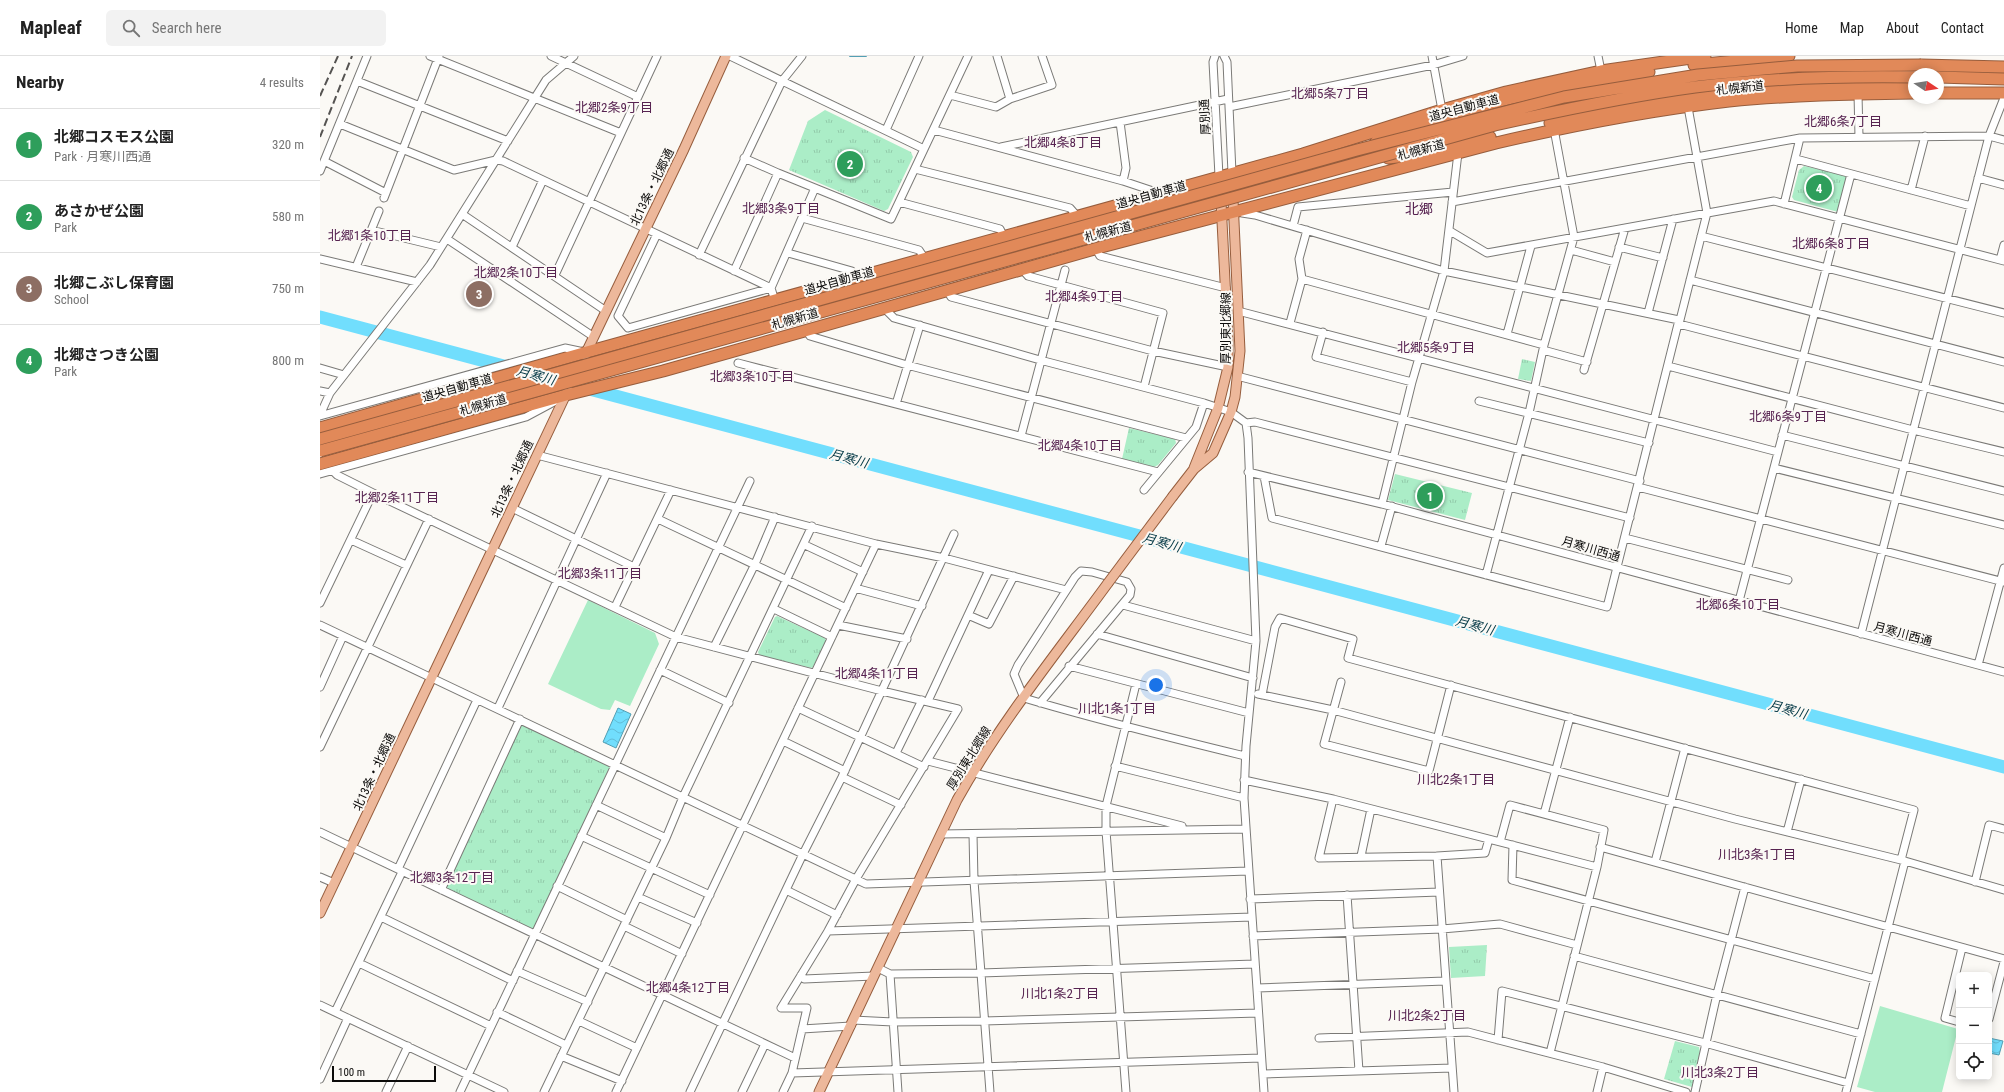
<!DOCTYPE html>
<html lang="en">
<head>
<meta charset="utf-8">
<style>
	body { margin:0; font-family:"Roboto Condensed","Noto Sans JP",sans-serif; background:#f2f2f2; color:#222 }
	.controls { position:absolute; right:12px; bottom:12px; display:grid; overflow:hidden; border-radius:6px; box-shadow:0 2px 10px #0003 }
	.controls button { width:36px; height:36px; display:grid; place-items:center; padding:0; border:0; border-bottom:1px solid #e0e0e0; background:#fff; color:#222; font:20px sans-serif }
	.compass { position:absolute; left:1588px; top:12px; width:36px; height:36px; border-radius:50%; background:#fff; box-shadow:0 2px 10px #0003; rotate:102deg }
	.scale { position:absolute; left:12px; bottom:10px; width:104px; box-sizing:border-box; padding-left:4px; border:2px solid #0c0b0a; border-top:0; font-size:11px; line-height:14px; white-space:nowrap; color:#0c0b0a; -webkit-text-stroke:3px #fbf9f5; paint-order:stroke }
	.you { position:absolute; left:836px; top:629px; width:14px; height:14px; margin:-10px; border:3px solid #fff; border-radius:50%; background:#1a73e8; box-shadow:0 0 0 6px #1a73e833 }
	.badge { display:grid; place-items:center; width:26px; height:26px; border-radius:50%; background:#912587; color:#fff; font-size:13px; font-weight:700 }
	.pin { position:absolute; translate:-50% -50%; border:2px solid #fff; box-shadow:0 1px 4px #0006 }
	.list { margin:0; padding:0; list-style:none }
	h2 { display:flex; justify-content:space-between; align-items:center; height:52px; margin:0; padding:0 16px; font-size:17px }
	h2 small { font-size:13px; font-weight:400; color:#767676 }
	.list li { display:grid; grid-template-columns:26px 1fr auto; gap:12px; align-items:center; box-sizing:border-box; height:72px; padding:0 16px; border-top:1px solid #e0e0e0 }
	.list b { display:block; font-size:15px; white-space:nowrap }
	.list p { margin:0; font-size:13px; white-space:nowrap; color:#767676 }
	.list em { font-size:13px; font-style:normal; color:#767676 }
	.icon { flex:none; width:22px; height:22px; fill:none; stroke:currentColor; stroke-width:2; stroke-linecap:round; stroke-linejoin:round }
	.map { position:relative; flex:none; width:1684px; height:1036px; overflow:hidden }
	header { display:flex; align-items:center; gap:24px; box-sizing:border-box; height:56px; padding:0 20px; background:#fff; border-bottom:1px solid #e0e0e0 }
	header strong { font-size:19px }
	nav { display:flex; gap:22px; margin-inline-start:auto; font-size:14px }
	.search { width:280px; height:36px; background:#f2f2f2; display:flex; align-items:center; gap:10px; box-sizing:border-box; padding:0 14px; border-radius:6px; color:#767676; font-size:15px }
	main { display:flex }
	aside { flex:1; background:#fff }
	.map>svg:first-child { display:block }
	.grass { fill:#abedc7 }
	.park { fill:url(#park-tufts) }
	.water { fill:url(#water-waves); stroke:#539fb4 }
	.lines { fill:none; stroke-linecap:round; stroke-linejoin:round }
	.stream { stroke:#539fb4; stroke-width:2 }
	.river { stroke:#71defd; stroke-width:13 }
	.minor-casing { stroke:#7b7a77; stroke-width:9 }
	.major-casing { stroke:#965d3d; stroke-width:11 }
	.highway-casing { stroke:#965d3d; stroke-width:13 }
	.minor { stroke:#fff; stroke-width:7 }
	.major { stroke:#edb89b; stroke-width:9 }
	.highway { stroke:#e18959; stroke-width:11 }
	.rail { stroke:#555351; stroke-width:2; stroke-dasharray:8 4; stroke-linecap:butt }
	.major-bridge-casing { stroke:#965d3d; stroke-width:11; stroke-linecap:butt }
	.highway-bridge-casing { stroke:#965d3d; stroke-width:13; stroke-linecap:butt }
	.major-bridge { stroke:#edb89b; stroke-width:9 }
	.highway-bridge { stroke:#e18959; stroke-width:11 }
	.labels { text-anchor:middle; stroke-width:4; stroke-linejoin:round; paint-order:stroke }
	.street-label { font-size:12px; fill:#0c0b0a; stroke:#fbf9f5 }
	.neighbourhood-label { font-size:13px; fill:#572351; stroke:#fbf9f5 }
	.water-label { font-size:13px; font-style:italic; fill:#013643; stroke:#fbf9f5 }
	.quarter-label { font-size:14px; fill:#572351; stroke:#fbf9f5 }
</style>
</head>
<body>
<header>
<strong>Mapleaf</strong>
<div class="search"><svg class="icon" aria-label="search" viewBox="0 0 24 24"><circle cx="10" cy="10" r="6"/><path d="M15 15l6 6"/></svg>Search here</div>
<nav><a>Home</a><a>Map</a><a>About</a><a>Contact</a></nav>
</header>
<main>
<aside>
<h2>Nearby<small>4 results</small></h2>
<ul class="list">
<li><span class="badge" style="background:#2e9e5b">1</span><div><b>北郷コスモス公園</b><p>Park · 月寒川西通</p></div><em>320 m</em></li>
<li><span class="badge" style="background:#2e9e5b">2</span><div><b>あさかぜ公園</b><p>Park</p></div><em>580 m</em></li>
<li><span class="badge" style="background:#8d6e63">3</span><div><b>北郷こぶし保育園</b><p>School</p></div><em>750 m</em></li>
<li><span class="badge" style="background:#2e9e5b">4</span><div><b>北郷さつき公園</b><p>Park</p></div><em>800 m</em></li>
</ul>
</aside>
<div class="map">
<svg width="1684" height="1036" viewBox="0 0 1684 1036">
	<defs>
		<pattern id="park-tufts" width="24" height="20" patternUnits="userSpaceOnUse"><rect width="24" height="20" fill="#abedc7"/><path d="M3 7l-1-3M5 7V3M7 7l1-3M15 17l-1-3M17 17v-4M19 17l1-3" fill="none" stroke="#92caaa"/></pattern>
		<pattern id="water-waves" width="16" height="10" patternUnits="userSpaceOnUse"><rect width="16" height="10" fill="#71defd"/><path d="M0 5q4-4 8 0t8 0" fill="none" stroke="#61bdd8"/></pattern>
	</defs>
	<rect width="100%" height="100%" fill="#fbf9f5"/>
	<!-- grass -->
	<path class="grass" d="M268,544L335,577L339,588L310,650L295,644L290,654L281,653L228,628Z
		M1560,950L1638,973L1622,1036H1555L1537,1031Z"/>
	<!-- park -->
	<path class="park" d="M505,54L591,96L593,101L568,153L564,155L469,114L488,65Z
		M1484,110L1525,119L1527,122L1518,156L1474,144L1472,141L1479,114Z
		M1202,303L1215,306L1211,325L1198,323Z
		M809,372L855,383L856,387L838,409L834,411L802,403Z
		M1075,418L1152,437L1145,464L1068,444Z
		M457,560L505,582L506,585L493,611L491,612L439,599L438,596L455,561Z
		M202,668L290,710L214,874L125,832Z
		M1167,889L1165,920L1131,922L1129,891Z
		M1355,985L1379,991L1380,996L1372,1031L1344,1023Z"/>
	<!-- water -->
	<path class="water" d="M298,652L311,658L296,692L283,686Z
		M1669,982L1683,985L1679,999L1669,997Z"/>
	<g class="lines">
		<!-- stream -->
		<path class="stream" d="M530,0H546"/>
		<!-- river -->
		<path class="river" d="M0,261L1684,711"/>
		<defs>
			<path id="minor" d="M110,0L301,77
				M231,0L318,41
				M410,0L604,93
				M677,0L690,43
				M895,0L893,6L899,120
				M904,0L907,6L912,117
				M1112,0L1122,54
				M1278,0L1281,15
				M37,25L188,85
				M1538,38L1539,81
				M630,39L676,51L690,43L732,29L722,0
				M909,51L1113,9L1143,0
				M1368,51L1387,157L1359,268L1684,352
				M800,66L806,112L803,125
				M20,68L134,114L176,104L183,105L451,232L495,132
				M566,74L599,0
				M614,74L803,125L839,137
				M681,91L908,43
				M1476,103L1651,150
				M4,105L66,137
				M595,113L750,152L757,160
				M0,115L47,0
				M458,117L571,163L648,0
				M1658,122L1684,129
				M1591,134L1605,80
				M64,142L119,0
				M579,146L680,173L684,181
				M1132,146L1480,82L1669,80L1684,84
				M1464,148L1480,82
				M922,157L935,159L1124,215L1359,264L1287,551L952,462L944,420
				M142,158L286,255
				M482,162L599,194L605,203
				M973,170L978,151L1133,136
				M51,174L121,191
				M1130,175L1167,197L1454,145L1684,205
				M337,178L298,260L308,272L451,232L455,245
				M1381,180L1684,257
				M127,183L274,281
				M192,191L223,124
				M1299,191L1343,202
				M776,193L780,200L906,232
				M1251,194L1295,206
				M468,197L532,215L537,222
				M379,199L462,25L482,0
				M0,203L97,226
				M1680,204L1684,189
				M36,211L59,155
				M702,213L708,220L843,257L824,331
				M414,215L458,117L424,102
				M235,219L337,0
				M982,223L1224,289
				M1370,224L1684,306
				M627,234L631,241L833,295L908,311
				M564,252L574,262L720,304L884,347L911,356L926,367L928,382L936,585L926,690L924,742L944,1036
				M918,255L1458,396
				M1328,257L1353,163
				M970,267L982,223L979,203L987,174
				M486,274L490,280L587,309L866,382
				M1003,276L996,301L1092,326
				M1187,278L1211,190
				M1223,294L1267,306
				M418,307L838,416
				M1348,310L1593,374L1684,396
				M0,312L24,319
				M1264,314L1305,172
				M917,320L1320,425
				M0,335L10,337
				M1159,345L1329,387
				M576,348L600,269
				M0,359L10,337L110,209L226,24L254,0
				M0,360L245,292L264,296
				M926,367L935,366L1310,462
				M1462,379L1684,435
				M701,380L745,214
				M217,399L556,488L624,502L746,534
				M1454,412L1684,469
				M13,415L17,419L53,437L356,581L562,635L638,653L536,823L508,875L461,952H487L472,1017L463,1036
				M928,416L1062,448L1684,616
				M0,418L206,361L234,346
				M1318,431L1684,526
				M824,434L876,371L884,347
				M1062,448L1092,326L1124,215L1138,97
				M192,452L314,511
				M338,463L526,552
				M1305,482L1468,524
				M31,484L86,509
				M485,489L543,516
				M1061,490L1072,450
				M1166,519L1209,357L1224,289L1254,181L1234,73
				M535,532L602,550
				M1419,545L1531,118
				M0,547L53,437
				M803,549L936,585
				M295,551L351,434
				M454,553L512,581
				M648,559L669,568L694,520
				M0,569L546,828L928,815
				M518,569L587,583
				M777,578L933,622
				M1541,578L1669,80L1684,42
				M394,591L435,508L455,461
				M1658,609L1684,512
				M749,610L929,657
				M340,614L409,647
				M1021,626L1004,688L1109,715L1131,629
				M0,631L23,580
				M938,638L1013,654L1415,763L1585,805L1684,834
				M942,639L955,571L960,562L1033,583L1028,602L1594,754L1581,804
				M608,645L669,514
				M720,647L810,539L811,533L807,526L772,516L761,515L755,521L698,609L694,618L704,642C777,664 851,682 925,700
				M178,652L287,417
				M478,652L604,711
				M463,685L525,715
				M0,691L109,463
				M576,697L602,644
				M608,705L862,770
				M795,710L924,742
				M522,721L581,749
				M924,724L1013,743L1277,811
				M1013,743L999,802L1117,800L1165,797L1169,783
				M276,749L346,782
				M1224,758L1250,661
				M0,776L475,1002
				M1467,776L1481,723
				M621,778L925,773
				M653,778L654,825L670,1036
				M261,780L390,839
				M1180,786L1190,749L1284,774L1277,811L1230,997
				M1193,789L1192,824L1555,923
				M1280,791L1684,903
				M1041,800L1051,753
				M1117,800L1134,1036
				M1335,806L1365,692
				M78,813L157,644
				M0,821L14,827
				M1655,826L1669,769L1684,773
				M237,830L307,864
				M121,834L200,663
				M466,834L517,859
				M1027,839L1039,1015
				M318,841L377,867
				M930,843L1119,836
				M61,861L193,925
				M304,870L362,898
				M508,875L932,861
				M933,880L1122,873L1180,868L1257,889
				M1254,900L1541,978
				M39,907L171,970
				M558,912L570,918L578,1036
				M197,915L268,946
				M570,918L661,917L935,908
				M481,919L484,923L554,920
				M937,932L1125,925
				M0,949L184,1036
				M15,956L82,816
				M177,956L246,989
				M1669,963L1684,906
				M533,964L573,966L664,965L938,957
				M259,965L317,992
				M1639,966L1625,962L1642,892
				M482,973L531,970
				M999,982L1148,976L1283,1011L1366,1036
				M1178,984L1182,935L1385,987L1528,1027
				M241,1000L302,1025
				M472,1017L941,1002
				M943,1018L1132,1012
				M0,1023L28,962
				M66,1036L88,990
				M140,1036L430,425
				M224,1036L346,782L363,741L492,470
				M296,1036L556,488
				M370,1036L483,798L522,721L634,478
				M422,1036L445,988
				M806,1036L786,775V750L816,628
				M1277,1036L1283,1011
				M1375,1036L1397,938L1425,831
				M1526,1036L1585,805"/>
			<path id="major" d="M265,299L364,93L406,0
				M874,412L898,352L908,311V284L900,126
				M853,440L874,413L893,397L911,356L915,341L920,295L912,122
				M0,857L248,334
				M499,1036L637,744C680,667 736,598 788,527"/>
			<path id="highway" d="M1374,9L1469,0
				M1601,9L1684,11
				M1618,21L1684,23
				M1618,37H1684
				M1230,67L1266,58L1372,39L1528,29H1573L1591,32
				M1056,86C1139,49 1240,30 1329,16
				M1068,102L1094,99L1170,81
				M0,372L267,296L983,98L1122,54L1186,36L1281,15L1385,0
				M0,408L246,339L343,315L785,190L1176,87C1253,69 1331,54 1409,45C1470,39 1532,38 1594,37"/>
		</defs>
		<!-- minor casing -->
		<use href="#minor" class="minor-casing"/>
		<!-- major casing -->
		<use href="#major" class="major-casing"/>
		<!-- highway casing -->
		<use href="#highway" class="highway-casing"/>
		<!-- minor -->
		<use href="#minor" class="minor"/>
		<!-- major -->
		<use href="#major" class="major"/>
		<!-- highway -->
		<use href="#highway" class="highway"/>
		<!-- rail -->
		<path class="rail" d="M0,40L18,0
			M0,81L32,0"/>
		<defs>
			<path id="major-bridge" d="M788,527L853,440"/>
			<path id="highway-bridge" d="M0,383L1037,94L1244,41L1378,19L1477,10L1601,9
				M0,395L1175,69C1242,54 1308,40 1375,31C1448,22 1521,20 1594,21"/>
		</defs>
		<!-- major-bridge casing -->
		<use href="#major-bridge" class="major-bridge-casing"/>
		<!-- highway-bridge casing -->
		<use href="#highway-bridge" class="highway-bridge-casing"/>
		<!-- major-bridge -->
		<use href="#major-bridge" class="major-bridge"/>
		<!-- highway-bridge -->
		<use href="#highway-bridge" class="highway-bridge"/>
	</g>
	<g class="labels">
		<!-- street labels -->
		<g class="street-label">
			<text transform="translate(1420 32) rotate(-6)" y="4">札幌新道</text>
			<text transform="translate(1144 52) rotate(-15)" y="4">道央自動車道</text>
			<text transform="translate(885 61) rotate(-93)" y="4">厚別通</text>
			<text transform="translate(1101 94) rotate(-15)" y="4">札幌新道</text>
			<text transform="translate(332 131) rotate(-64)" y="4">北13条・北郷通</text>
			<text transform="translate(831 139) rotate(-16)" y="4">道央自動車道</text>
			<text transform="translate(788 176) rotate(-15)" y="4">札幌新道</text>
			<text transform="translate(519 225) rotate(-16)" y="4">道央自動車道</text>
			<text transform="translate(475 263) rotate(-16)" y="4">札幌新道</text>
			<text transform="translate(906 272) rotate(-90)" y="4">厚別東北郷線</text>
			<text transform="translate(137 332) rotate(-16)" y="4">道央自動車道</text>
			<text transform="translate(163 349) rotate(-16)" y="4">札幌新道</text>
			<text transform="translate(192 423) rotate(-65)" y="4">北13条・北郷通</text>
			<text transform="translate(1271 493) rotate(16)" y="4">月寒川西通</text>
			<text transform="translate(1583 578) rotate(15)" y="4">月寒川西通</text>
			<text transform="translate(649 702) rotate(-58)" y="4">厚別東北郷線</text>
			<text transform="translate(54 716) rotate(-65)" y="4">北13条・北郷通</text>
		</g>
		<!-- neighbourhood labels -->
		<g class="neighbourhood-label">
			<text x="1010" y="42">北郷5条7丁目</text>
			<text x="294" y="56">北郷2条9丁目</text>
			<text x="1523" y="70">北郷6条7丁目</text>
			<text x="743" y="91">北郷4条8丁目</text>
			<text x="461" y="157">北郷3条9丁目</text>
			<text x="50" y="184">北郷1条10丁目</text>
			<text x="1511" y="192">北郷6条8丁目</text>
			<text x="196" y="221">北郷2条10丁目</text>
			<text x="764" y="245">北郷4条9丁目</text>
			<text x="1116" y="296">北郷5条9丁目</text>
			<text x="432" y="325">北郷3条10丁目</text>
			<text x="1468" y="365">北郷6条9丁目</text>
			<text x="760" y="394">北郷4条10丁目</text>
			<text x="77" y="446">北郷2条11丁目</text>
			<text x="280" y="522">北郷3条11丁目</text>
			<text x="1418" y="553">北郷6条10丁目</text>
			<text x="557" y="622">北郷4条11丁目</text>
			<text x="797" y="657">川北1条1丁目</text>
			<text x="1136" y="728">川北2条1丁目</text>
			<text x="1437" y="803">川北3条1丁目</text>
			<text x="132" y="826">北郷3条12丁目</text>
			<text x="368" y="936">北郷4条12丁目</text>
			<text x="740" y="942">川北1条2丁目</text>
			<text x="1107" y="964">川北2条2丁目</text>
			<text x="1400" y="1021">川北3条2丁目</text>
		</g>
		<!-- water labels -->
		<g class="water-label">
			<text transform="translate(216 319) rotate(15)" y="5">月寒川</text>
			<text transform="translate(529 402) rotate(15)" y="5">月寒川</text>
			<text transform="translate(842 486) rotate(15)" y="5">月寒川</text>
			<text transform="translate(1155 569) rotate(15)" y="5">月寒川</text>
			<text transform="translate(1468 653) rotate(15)" y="5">月寒川</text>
		</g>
		<!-- quarter labels -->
		<g class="quarter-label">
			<text x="1099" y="158">北郷</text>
		</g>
	</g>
</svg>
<div class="controls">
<button>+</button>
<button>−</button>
<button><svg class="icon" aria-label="locate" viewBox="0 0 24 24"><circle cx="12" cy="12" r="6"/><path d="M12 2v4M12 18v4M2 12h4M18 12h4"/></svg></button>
</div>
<svg class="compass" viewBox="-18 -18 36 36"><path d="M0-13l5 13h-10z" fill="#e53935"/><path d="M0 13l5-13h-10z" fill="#767676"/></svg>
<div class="scale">100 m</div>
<div class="you"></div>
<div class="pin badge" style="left:1110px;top:440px;background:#2e9e5b">1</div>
<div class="pin badge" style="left:530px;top:108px;background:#2e9e5b">2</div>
<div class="pin badge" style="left:159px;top:238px;background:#8d6e63">3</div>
<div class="pin badge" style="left:1499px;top:132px;background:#2e9e5b">4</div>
</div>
</main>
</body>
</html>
